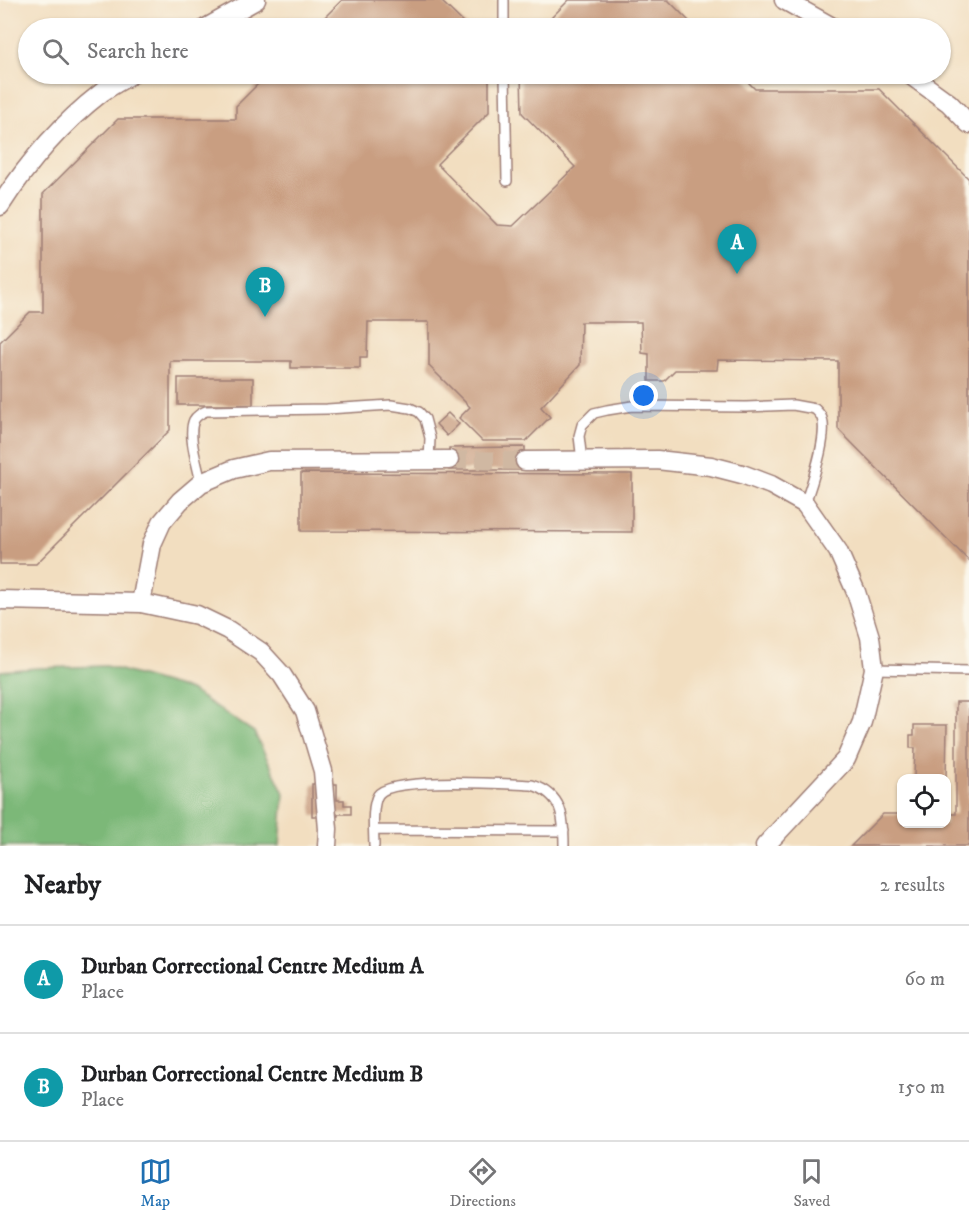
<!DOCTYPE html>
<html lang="en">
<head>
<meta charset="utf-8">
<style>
	body { margin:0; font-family:"IM FELL DW Pica",serif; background:#f2f2f2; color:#202124 }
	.controls { position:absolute; right:18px; bottom:18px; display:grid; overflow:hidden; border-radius:12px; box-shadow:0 2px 4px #0004 }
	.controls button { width:54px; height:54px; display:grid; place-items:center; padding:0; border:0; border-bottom:2px solid #e0e0e0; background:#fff; color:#202124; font:30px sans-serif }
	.you { position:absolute; left:644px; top:396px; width:21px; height:21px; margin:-15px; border:4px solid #fff; border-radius:50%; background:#1a73e8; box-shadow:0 0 0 9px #1a73e833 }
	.badge { display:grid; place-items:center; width:39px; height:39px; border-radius:50%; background:#1f6fb2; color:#fff; font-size:20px; font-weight:700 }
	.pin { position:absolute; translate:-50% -50px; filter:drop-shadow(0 2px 3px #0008) }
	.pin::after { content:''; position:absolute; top:32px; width:21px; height:18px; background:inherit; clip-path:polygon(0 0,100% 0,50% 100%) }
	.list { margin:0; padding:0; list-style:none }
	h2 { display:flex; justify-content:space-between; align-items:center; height:78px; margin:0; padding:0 24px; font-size:26px }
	h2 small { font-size:20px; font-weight:400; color:#757577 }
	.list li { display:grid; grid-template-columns:39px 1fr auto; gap:18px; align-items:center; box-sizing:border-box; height:108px; padding:0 24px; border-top:2px solid #e0e0e0 }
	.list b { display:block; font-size:22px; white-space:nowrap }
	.list p { margin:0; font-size:20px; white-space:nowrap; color:#757577 }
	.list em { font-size:20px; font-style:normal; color:#757577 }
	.icon { flex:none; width:33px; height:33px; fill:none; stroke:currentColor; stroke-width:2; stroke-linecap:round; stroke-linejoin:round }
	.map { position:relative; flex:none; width:969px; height:846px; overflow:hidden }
	.search { position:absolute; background:#fff; box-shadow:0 2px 4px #0004; left:18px; right:18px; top:18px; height:66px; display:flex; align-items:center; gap:15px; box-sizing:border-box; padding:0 21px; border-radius:33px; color:#757577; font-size:22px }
	.sheet { height:294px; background:#fff }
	nav { display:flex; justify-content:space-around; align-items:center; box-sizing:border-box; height:84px; border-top:2px solid #e0e0e0; background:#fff; font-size:16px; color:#757577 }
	nav a { display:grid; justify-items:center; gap:3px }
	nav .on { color:#1f6fb2 }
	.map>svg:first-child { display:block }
	.forest { fill:#7bb878; stroke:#626c52; stroke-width:1.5 }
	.building { fill:#c99e81 }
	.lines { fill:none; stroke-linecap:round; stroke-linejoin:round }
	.minor-tunnel { stroke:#d0b8a2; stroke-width:18; stroke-dasharray:18 9; stroke-linecap:butt }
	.service-casing { stroke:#9e7e76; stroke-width:12 }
	.minor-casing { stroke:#9e7e76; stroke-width:21 }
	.service { stroke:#fff; stroke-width:9 }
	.minor { stroke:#fff; stroke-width:18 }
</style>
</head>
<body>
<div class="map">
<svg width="969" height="846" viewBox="0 0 969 846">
	<rect width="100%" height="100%" fill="#fbf7ec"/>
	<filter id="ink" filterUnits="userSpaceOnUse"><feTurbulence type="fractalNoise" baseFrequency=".0167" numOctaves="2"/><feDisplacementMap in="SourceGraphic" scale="12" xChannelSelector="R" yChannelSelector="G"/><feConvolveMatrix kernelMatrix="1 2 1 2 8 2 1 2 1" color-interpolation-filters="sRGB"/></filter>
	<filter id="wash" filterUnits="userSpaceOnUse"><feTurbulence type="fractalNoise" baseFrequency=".008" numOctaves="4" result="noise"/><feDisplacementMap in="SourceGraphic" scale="24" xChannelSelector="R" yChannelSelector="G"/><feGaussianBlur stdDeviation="1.35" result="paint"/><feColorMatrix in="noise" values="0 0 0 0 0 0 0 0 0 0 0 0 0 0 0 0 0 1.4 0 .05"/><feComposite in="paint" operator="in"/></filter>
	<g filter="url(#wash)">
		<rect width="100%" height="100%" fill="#f2dec0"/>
		<!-- forest -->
		<path class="forest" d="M106,666L190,690L254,732L284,793L280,846H0V671L38,668Z"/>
		<g id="blocks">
			<!-- building -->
			<path class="building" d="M342,0H440L469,28H314Z
				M569,0H668L696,28H541Z
				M268,74H489V112L437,164L497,225L513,226L575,167L522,113L521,74H740L755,89H879L969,179V561L838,429V361L718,360L717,370H675L664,381H649V354L642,353L641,322H581L580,365L541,407L550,417L526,441H482L459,418L470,407L429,366V322H368L367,357H360V368H291V361H170V430L36,564H0V342L30,312H43V194L118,119H236V106Z
				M178,378H253V405H178Z
				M448,413L459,424L447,436L436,424Z
				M525,447V470H449V448Z
				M301,473L632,474V532L301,531Z
				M956,702H969V846H851L883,814H902V824H946V814H956Z
				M914,725H947L946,778H914L915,748H910V735H914Z
				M312,784H337V800H344V805H351V814H338V816H312Z"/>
		</g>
	</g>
	<g filter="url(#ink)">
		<use href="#blocks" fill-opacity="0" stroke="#9e7e76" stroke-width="1.5"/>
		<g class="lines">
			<!-- minor-tunnel -->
			<path class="minor-tunnel" d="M449,460L525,461"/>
			<defs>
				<path id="service" d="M504,0V28
					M505,74L507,181
					M582,461L579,436L582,425L594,413L607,410L632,406L746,407L793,405L815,409C817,411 819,413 821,416C830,433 811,485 805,504
					M201,483C198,466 187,435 194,420C197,415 201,413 206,411L327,409L391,405L410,408L419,412L425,419L430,438L429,461
					M874,669L969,671
					M374,830L564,831
					M374,846C374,833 371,806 378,795C390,776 508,784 532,785C563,794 564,818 564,846"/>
				<path id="minor" d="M784,0L834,28
					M206,28L256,0
					M909,74L949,103L969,124
					M0,206C27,164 61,124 101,93C110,86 122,80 132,74
					M525,461L657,460L711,466L742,474L771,485L805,504L838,551L856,592L870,637L874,669L862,722L846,759L765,846
					M0,600L141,603
					M327,846L328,829L323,771L305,711L282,675L261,652L228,630L197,615L141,603L152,544L162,522L180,501L201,483L234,469L269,461L449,460"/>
			</defs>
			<!-- service casing -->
			<use href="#service" class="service-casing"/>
			<!-- minor casing -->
			<use href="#minor" class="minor-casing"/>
			<!-- service -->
			<use href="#service" class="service"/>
			<!-- minor -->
			<use href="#minor" class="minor"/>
		</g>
	</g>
</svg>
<div class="controls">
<button><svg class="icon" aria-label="locate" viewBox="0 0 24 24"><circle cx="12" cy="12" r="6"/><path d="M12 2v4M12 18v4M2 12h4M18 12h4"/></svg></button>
</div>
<div class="you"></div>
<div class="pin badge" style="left:737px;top:274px;background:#0f9aa8">A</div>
<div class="pin badge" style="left:265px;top:317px;background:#0f9aa8">B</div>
<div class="search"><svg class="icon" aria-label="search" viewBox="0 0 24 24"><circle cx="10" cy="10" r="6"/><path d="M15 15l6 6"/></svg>Search here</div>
</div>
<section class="sheet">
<h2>Nearby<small>2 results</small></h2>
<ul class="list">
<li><span class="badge" style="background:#0f9aa8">A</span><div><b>Durban Correctional Centre Medium A</b><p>Place</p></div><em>60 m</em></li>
<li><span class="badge" style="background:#0f9aa8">B</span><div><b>Durban Correctional Centre Medium B</b><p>Place</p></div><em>150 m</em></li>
</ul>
</section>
<nav>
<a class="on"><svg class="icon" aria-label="map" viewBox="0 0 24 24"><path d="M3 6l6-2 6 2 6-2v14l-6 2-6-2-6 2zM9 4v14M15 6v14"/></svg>Map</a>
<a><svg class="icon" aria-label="directions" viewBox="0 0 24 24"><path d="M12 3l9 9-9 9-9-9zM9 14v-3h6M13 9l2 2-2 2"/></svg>Directions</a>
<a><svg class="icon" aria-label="saved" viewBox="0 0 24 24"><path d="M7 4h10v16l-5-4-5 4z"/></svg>Saved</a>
</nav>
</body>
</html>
